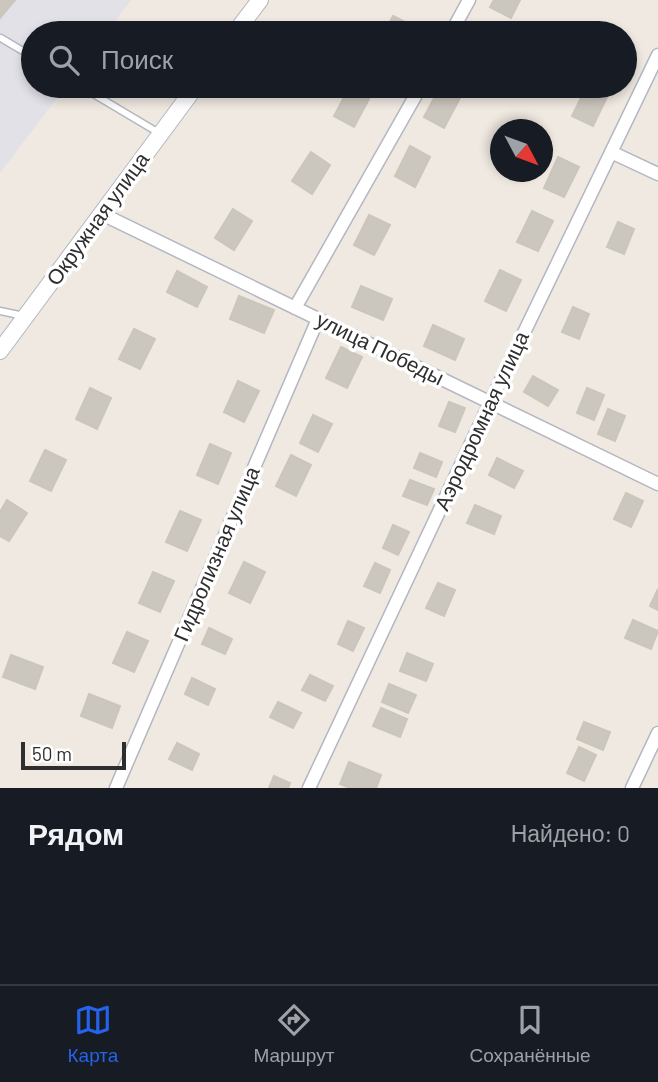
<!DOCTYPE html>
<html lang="ru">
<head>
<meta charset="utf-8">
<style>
	body { margin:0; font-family:Barlow,sans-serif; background:#242831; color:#f1f3f6 }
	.compass { position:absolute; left:490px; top:119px; width:63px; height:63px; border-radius:50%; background:#171b24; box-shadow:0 4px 10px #0003; rotate:131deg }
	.scale { position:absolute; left:21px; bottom:18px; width:105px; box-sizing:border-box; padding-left:7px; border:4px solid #2e2e2e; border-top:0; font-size:19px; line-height:24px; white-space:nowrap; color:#2e2e2e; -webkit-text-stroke:5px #fff; paint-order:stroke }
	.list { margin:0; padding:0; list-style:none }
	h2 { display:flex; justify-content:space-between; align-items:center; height:91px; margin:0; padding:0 28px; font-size:30px }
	h2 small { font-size:23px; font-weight:400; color:#9ea1a6 }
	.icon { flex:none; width:38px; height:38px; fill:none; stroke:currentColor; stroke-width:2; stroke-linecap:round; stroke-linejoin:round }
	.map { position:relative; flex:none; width:658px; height:788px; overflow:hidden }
	.search { position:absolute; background:#171b24; box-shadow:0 4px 10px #0003; left:21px; right:21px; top:21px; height:77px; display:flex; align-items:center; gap:18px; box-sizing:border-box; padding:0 24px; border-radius:38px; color:#9ea1a6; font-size:26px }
	.sheet { height:196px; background:#171b24 }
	nav { display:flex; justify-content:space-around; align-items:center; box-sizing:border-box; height:98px; border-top:2px solid #363941; background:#171b24; font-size:19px; color:#9ea1a6 }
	nav a { display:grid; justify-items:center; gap:4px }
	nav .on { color:#2563eb }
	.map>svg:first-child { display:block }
	.industrial { fill:#e3e1e8 }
	.building { fill:#cbc7bf; stroke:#cbc5ba; stroke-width:2 }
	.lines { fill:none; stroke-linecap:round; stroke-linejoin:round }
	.lane-casing { stroke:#b4b7c1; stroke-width:9 }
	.street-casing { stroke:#b4b7c1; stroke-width:15 }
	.secondary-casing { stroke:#b4b7c1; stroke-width:18 }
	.lane { stroke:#fff; stroke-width:6 }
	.street { stroke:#fff; stroke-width:12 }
	.secondary { stroke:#fff; stroke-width:16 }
	.labels { text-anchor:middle; stroke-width:7; stroke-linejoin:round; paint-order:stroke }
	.street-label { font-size:21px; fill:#2e2e2e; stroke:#fff }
</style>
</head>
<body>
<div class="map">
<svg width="658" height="788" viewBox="0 0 658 788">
	<rect width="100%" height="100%" fill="#efe9e1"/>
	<!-- industrial -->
	<path class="industrial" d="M0,0H131L106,33H33V86H66L0,173Z"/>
	<!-- building -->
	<path class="building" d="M0,0H15L0,18Z
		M494,0H520L511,18L490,7Z
		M393,16L413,26L410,33H384Z
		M350,86L370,97L354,127L334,116Z
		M587,86L608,95L593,126L572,116Z
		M440,87L460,98L444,128L424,117Z
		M410,146L430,157L415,187L395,176Z
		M311,152L330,165L312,194L292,181Z
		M558,157L579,167L564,197L544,188Z
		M233,209L252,221L234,250L215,238Z
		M532,211L553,221L538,251L517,242Z
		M369,215L390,225L374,255L354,245Z
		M618,222L634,229L624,254L607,247Z
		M500,270L521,280L506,311L485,301Z
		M177,271L207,287L197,307L167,292Z
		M361,286L392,299L383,320L352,307Z
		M239,296L274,310L264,333L230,319Z
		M573,307L589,314L579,339L562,332Z
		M433,325L464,339L455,360L424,346Z
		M134,329L155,339L140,369L119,359Z
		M341,347L362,357L347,388L326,378Z
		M533,376L558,390L548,406L524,392Z
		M238,381L259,391L244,422L224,412Z
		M90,388L111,398L97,429L76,419Z
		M587,388L604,395L594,420L577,413Z
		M449,402L465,408L455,432L439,426Z
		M608,409L625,416L615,441L598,434Z
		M313,415L332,424L318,452L300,443Z
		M210,444L231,453L218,484L197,475Z
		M45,450L66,460L51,491L30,481Z
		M420,453L442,462L436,477L414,468Z
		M291,455L311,465L296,496L276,486Z
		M497,458L523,471L514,488L489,475Z
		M410,480L434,489L427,505L403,496Z
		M626,493L643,501L631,527L614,519Z
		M7,500L27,513L9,541L0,536V512Z
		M475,505L501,516L494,534L467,523Z
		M180,511L201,520L187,551L166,542Z
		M393,525L409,532L398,555L383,548Z
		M244,562L265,572L250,603L229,593Z
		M375,563L390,570L380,593L364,586Z
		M153,572L174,581L160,612L139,603Z
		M438,583L455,590L444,616L426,608Z
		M658,589V610L650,606Z
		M633,620L658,631L651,649L625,638Z
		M348,621L364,628L353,651L338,644Z
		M209,628L232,639L225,654L202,644Z
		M127,632L148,641L134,672L113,663Z
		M407,653L433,664L426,681L400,671Z
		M11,655L43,667L35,689L3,677Z
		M310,675L333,686L325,701L302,690Z
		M192,678L215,689L208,705L185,694Z
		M389,684L416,695L408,713L382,702Z
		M89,694L120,706L112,728L81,716Z
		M278,702L301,713L293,728L270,717Z
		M381,708L407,719L400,737L373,726Z
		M584,722L610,732L603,750L577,739Z
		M177,743L199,754L192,770L169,759Z
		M579,747L596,755L584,781L567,773Z
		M349,762L381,775L376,788H350L340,784Z
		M274,776L290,783L288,788H269Z"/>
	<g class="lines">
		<defs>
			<path id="lane" d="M1,38L33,57
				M80,86L159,133
				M0,311L24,316"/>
			<path id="street" d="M451,33L469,0
				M611,152L658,174
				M102,214L658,484
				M295,308L421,86
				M116,788L318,319
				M309,788L490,403L658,55
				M632,788L658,733"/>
			<path id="secondary" d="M235,33L260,0
				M0,351L196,86"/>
		</defs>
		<!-- lane casing -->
		<use href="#lane" class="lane-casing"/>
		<!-- street casing -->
		<use href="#street" class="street-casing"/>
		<!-- secondary casing -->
		<use href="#secondary" class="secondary-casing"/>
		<!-- lane -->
		<use href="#lane" class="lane"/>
		<!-- street -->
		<use href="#street" class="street"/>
		<!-- secondary -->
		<use href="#secondary" class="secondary"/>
	</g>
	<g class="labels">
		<!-- street labels -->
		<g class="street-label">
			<text transform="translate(98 219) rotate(-54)" y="7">Окружная улица</text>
			<text transform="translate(380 349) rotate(26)" y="7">улица Победы</text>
			<text transform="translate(482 421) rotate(-65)" y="7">Аэродромная улица</text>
			<text transform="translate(217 554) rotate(-67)" y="7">Гидролизная улица</text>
		</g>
	</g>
</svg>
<svg class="compass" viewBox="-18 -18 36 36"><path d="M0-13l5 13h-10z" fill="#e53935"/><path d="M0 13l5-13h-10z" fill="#9ea1a6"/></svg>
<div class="scale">50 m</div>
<div class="search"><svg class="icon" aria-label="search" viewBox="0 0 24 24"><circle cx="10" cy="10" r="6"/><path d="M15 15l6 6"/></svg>Поиск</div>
</div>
<section class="sheet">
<h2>Рядом<small>Найдено: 0</small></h2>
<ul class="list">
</ul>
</section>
<nav>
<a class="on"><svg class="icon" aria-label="map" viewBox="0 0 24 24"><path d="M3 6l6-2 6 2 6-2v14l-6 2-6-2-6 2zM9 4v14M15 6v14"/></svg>Карта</a>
<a><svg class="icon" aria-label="directions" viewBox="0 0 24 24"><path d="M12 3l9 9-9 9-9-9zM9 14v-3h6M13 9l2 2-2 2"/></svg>Маршрут</a>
<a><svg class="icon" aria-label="saved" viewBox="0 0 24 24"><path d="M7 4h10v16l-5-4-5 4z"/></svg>Сохранённые</a>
</nav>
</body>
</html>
